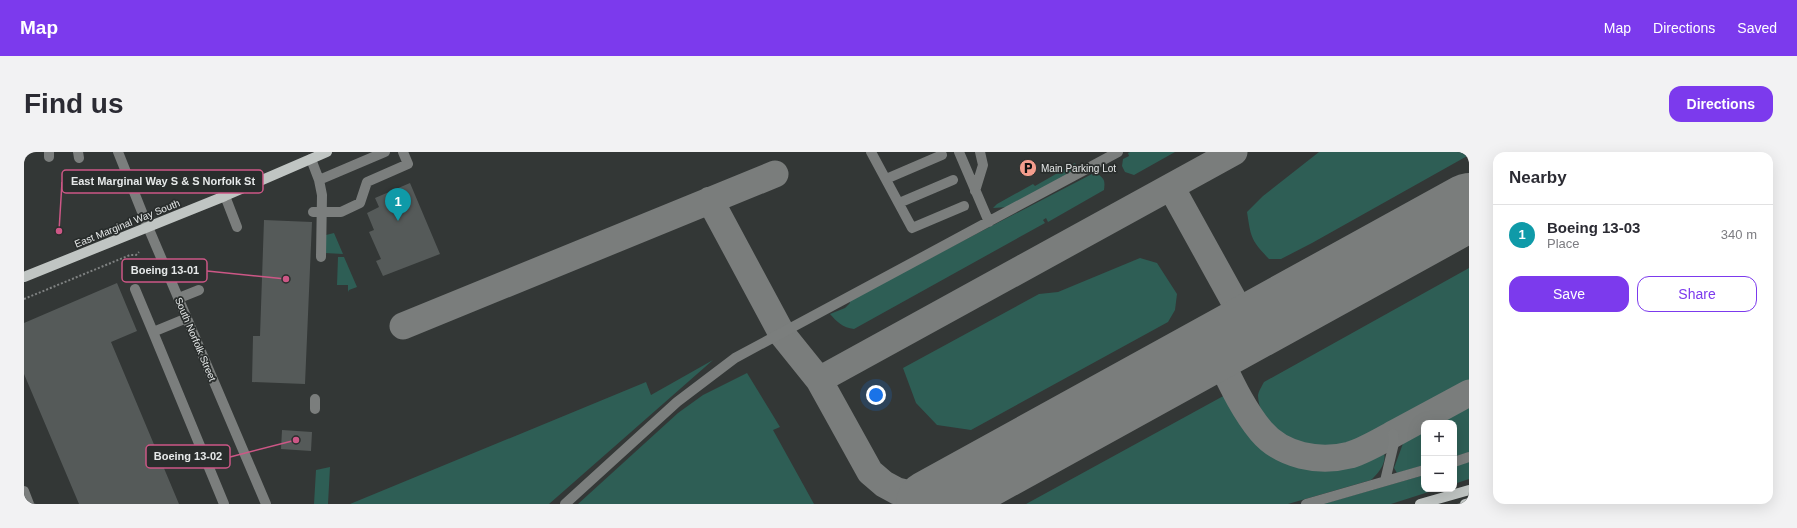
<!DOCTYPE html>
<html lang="en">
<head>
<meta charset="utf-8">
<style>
	body { margin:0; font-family:Helvetica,sans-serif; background:#f2f2f3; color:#2b2b33 }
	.controls { position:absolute; right:12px; bottom:12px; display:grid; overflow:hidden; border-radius:8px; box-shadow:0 4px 16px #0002 }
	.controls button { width:36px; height:36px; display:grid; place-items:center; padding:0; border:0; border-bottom:1px solid #e1e1e2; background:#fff; color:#2b2b33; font:20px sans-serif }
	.you { position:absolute; left:852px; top:243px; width:14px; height:14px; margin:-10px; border:3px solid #fff; border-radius:50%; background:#1a73e8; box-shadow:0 0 0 6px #1a73e833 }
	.badge { display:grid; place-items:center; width:26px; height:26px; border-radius:50%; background:#7c3aed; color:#fff; font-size:13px; font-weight:700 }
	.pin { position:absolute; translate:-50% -33px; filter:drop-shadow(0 1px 2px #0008) }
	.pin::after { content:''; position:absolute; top:21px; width:14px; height:12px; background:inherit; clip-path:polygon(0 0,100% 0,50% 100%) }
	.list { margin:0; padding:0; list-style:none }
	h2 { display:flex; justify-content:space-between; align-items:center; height:52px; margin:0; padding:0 16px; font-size:17px }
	h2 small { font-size:13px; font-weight:400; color:#7c7c81 }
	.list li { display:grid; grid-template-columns:26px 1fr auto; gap:12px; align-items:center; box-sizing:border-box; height:60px; padding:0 16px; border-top:1px solid #e1e1e2 }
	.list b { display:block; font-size:15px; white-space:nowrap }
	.list p { margin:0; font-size:13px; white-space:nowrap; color:#7c7c81 }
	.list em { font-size:13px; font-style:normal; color:#7c7c81 }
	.actions { display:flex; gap:8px; padding:12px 16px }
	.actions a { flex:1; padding:9px 0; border:1px solid #7c3aed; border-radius:12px; text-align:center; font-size:14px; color:#7c3aed }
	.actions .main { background:#7c3aed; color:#fff }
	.map { position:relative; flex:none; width:1445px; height:352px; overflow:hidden; border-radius:12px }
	header { display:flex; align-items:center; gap:24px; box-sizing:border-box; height:56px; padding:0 20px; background:#7c3aed; color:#fff }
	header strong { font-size:19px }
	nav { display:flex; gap:22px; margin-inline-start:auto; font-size:14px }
	.intro { display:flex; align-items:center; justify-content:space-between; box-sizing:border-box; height:96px; padding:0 24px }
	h1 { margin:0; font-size:28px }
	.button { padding:10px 18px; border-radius:12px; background:#7c3aed; color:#fff; font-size:14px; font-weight:700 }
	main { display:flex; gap:24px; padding:0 24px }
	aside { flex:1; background:#fff; border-radius:12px; box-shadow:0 4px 16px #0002 }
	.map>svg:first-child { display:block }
	.green { fill:#2e5e55 }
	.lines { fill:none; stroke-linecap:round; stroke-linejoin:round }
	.taxiway { stroke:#7a7d7c; stroke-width:27 }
	.runway { stroke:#7a7d7c; stroke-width:68 }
	.building { fill:#555a59 }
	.path { stroke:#808383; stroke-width:2; stroke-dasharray:2 2; stroke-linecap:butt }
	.minor { stroke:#7b7e7d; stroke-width:10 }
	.major { stroke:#c0c5c3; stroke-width:10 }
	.labels { text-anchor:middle; stroke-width:3.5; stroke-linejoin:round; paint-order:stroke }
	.poi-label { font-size:10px; fill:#e6e9e9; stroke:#292d2c; text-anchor:start }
	.street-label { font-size:10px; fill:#e6e9e9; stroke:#292d2c }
	.leader { fill:none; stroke:#cd5786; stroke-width:1.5 }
	.callout-dot { fill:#cd5786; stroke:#292d2c; stroke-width:1.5 }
	.callout { fill:#292d2c; stroke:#cd5786; stroke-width:1.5 }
	.callout-label { font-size:11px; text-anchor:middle; font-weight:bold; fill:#e6e9e9 }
</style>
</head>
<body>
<header>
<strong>Map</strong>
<nav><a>Map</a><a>Directions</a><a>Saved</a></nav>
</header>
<div class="intro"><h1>Find us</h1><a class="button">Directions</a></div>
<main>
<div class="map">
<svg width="1445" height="352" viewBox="0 0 1445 352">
	<rect width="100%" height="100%" fill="#333736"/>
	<!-- green -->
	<path class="green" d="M1106,0H1151L1110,23L1101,20L1098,14L1099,7L1105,4L1104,1Z
		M1295,0H1445V3L1288,91L1257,107H1245C1227,88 1227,86 1223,60L1239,44Z
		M1051,11L1054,18L984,55L969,56L973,52L1009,32L1011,34Z
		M1068,22L1069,24L1073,22C1081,26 1081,30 1080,38L1024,70L1022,66L1019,68L1021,71L830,177C819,176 812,169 806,162L821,156L826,151L825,148Z
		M310,81L319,102L301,101L302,83Z
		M314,105H320L333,135L325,138L324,140V133H313Z
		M1116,106L1133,111L1153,142L1151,158L1144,170L947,278L913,273L892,251L879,216L1015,142L1034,140Z
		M1445,116V230L1332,291C1319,296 1298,299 1284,296C1261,290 1235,269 1234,244C1234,240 1238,234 1240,230Z
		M689,208L525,352H326L622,230L627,243Z
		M723,221L756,275L749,278L790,352H554L654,261L679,243Z
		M1203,242C1208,251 1212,263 1219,271C1244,304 1290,323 1331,311C1339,308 1348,303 1356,299L1360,301C1363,311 1354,322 1347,328L1264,352H1002Z
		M1445,250V300L1430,305V271H1407Z
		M1400,275V313L1373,321L1370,316L1381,286Z
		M1445,310V327L1430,332V314Z
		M306,315L304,352H290L292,318Z
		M1400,323V337H1414L1367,352H1299Z"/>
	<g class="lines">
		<!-- taxiway -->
		<path class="taxiway" d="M1147,35L1225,176
			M686,48L758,182L795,228L846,320L860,332L873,339L890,343L903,345L934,336
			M379,174L751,22
			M1190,196C1204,224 1217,255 1237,279C1258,304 1295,311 1326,303C1342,298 1358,288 1373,280C1397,267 1421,254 1445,241
			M795,228L1210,0"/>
		<!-- runway -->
		<path class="runway" d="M906,352L1445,55"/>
	</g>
	<!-- building -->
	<path class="building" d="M386,31L416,102L359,124L352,109L357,107L345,80L350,78L343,61L355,55L351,46Z
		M240,68L288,70L281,232L228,230L229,184H236Z
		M93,131L113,179L87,190L155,352H55L0,222V171Z
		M258,278L288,280L287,299L257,297Z"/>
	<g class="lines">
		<!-- path -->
		<path class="path" d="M0,147L106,103H112L115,100"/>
		<!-- minor -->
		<path class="minor" d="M25,0V5
			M54,0L55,6
			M94,0L124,75L242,352
			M847,0L888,76L940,54
			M935,0L965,70
			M287,7L295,28L298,43L297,105
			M862,27L918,3
			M295,28L361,0
			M951,39L959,13L956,0
			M201,44L213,75
			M875,51L929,28
			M289,60H317L336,51L343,30L384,12L379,0
			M111,137L129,180L163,166
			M155,146L175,138
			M129,180L200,352
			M291,257V247
			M1430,310L1445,305
			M1361,329L1370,291L1369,282
			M0,339L5,352
			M541,352L653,250L711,206L1094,0
			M1282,352L1400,318"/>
		<!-- major -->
		<path class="major" d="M0,125L201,44L303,0
			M1396,352L1445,338
			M1441,352L1445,351"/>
	</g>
	<!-- icons -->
	<defs>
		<symbol id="parking-disc" viewBox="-11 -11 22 22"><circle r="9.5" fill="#f49d8d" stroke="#292d2c"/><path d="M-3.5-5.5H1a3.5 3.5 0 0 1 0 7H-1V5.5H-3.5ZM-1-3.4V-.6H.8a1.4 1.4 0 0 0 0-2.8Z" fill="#111"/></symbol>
	</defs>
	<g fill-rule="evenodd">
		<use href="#parking-disc" x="994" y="6" width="20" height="20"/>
	</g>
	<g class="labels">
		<!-- poi labels -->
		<g class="poi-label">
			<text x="1017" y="20">Main Parking Lot</text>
		</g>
		<!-- street labels -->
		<g class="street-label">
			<text transform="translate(103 71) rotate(-22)" y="4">East Marginal Way South</text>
			<text transform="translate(172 187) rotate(67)" y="4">South Norfolk Street</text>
		</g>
	</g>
	<!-- callouts -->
	<path class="leader" d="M35 79L38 30M262 127L183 119M272 288L206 305"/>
	<g class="callout-dot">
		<circle cx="35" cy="79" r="4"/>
		<circle cx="262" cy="127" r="4"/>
		<circle cx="272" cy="288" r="4"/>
	</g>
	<g class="callout">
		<rect x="38" y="18" width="201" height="23" rx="4"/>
		<rect x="98" y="107" width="85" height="23" rx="4"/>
		<rect x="122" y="293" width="84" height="23" rx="4"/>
	</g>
	<g class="callout-label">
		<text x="139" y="33">East Marginal Way S &amp; S Norfolk St</text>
		<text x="141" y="122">Boeing 13-01</text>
		<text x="164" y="308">Boeing 13-02</text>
	</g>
</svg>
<div class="controls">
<button>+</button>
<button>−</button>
</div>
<div class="you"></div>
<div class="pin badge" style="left:374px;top:69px;background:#0f9aa8">1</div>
</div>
<aside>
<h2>Nearby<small></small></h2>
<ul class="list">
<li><span class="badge" style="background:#0f9aa8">1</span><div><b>Boeing 13-03</b><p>Place</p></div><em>340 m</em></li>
</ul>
<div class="actions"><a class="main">Save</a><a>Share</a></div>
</aside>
</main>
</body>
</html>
